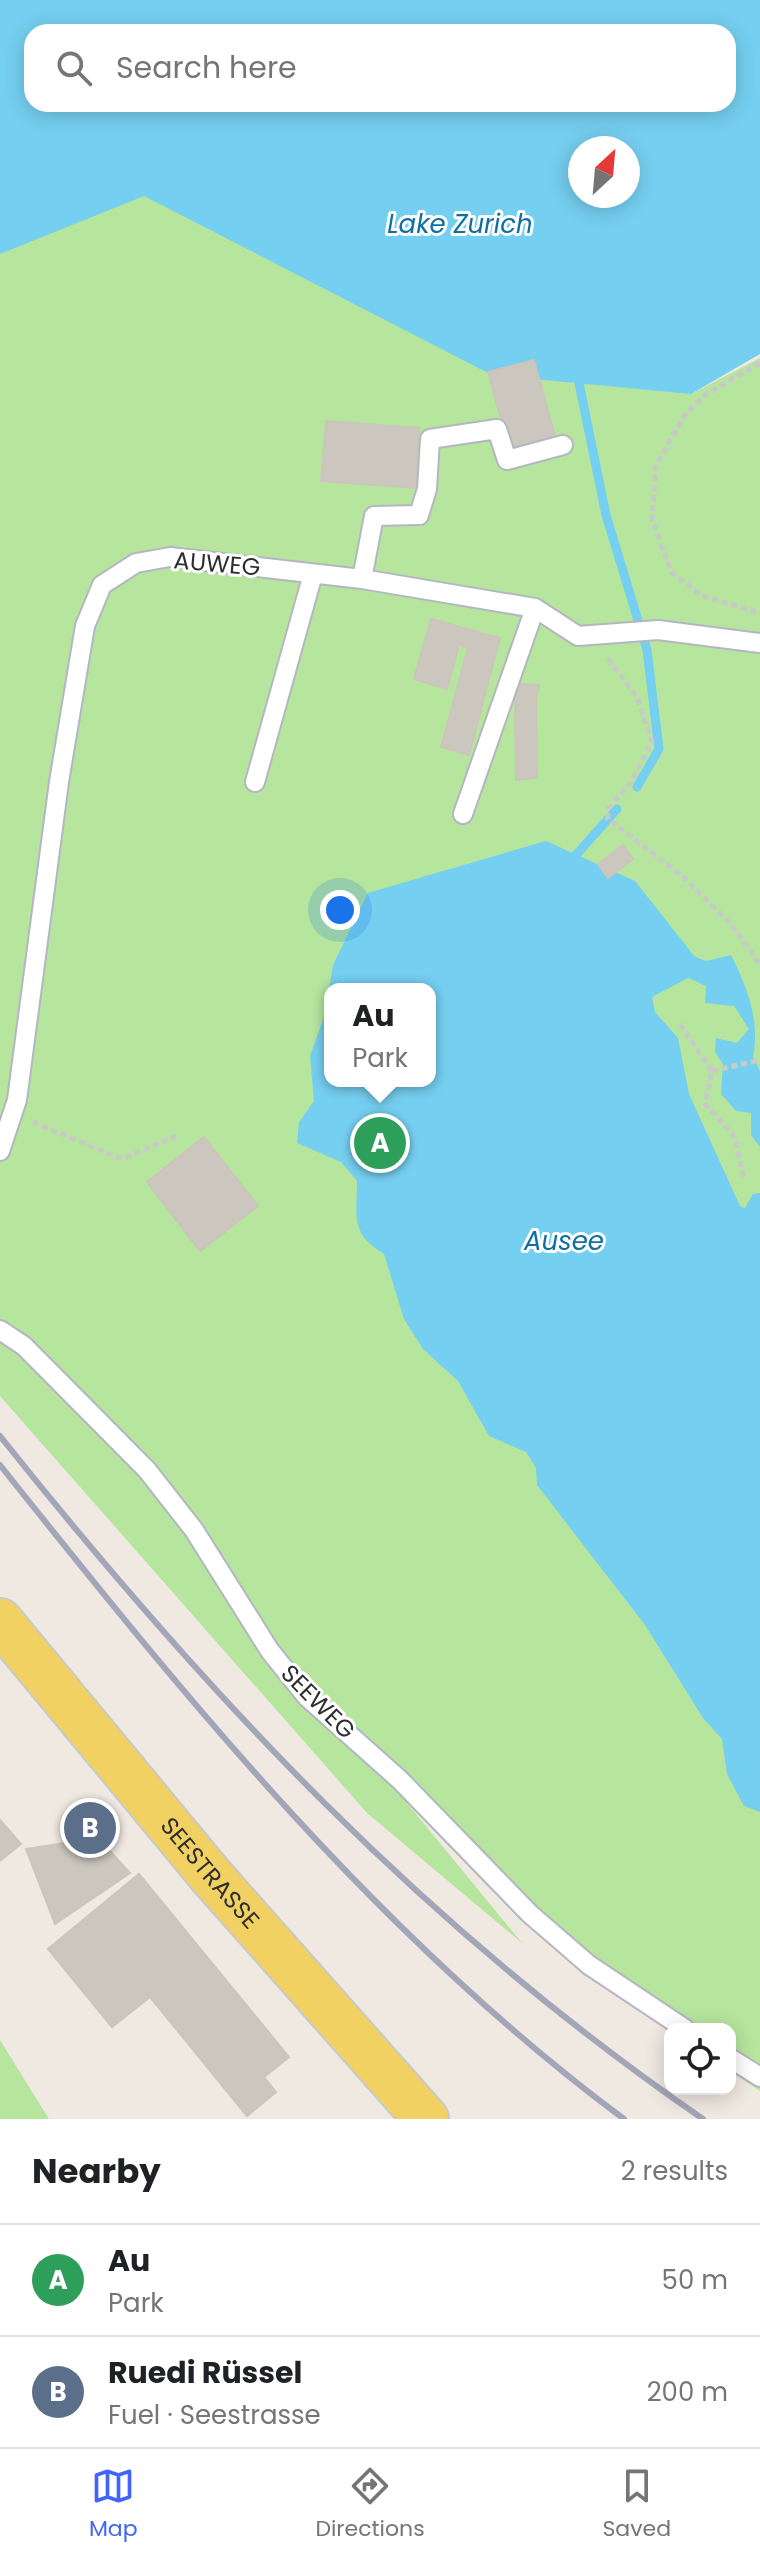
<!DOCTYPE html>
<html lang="en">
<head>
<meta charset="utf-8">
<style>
	body { margin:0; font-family:Poppins,sans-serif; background:#f6f6f6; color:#202124 }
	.controls { position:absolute; right:24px; bottom:24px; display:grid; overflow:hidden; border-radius:16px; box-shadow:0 4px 20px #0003 }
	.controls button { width:72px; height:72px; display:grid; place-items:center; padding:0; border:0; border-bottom:2px solid #e0e0e0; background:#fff; color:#202124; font:40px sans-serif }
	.compass { position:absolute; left:568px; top:136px; width:72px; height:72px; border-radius:50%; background:#fff; box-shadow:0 4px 20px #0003; rotate:26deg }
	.you { position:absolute; left:340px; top:910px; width:28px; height:28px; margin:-20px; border:6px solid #fff; border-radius:50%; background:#1a73e8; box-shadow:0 0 0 12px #1a73e833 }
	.badge { display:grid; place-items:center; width:52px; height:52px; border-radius:50%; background:#4264fb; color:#fff; font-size:26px; font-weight:700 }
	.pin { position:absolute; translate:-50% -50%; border:4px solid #fff; box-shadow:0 2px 8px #0006 }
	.popup { position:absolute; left:324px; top:983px; width:112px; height:104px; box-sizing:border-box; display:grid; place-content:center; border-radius:16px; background:#fff; filter:drop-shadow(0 2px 6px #0005); font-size:26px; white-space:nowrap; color:#757577 }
	.popup b { font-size:30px; color:#202124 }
	.popup::after { content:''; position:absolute; left:50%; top:100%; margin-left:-16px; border:16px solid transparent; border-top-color:#fff }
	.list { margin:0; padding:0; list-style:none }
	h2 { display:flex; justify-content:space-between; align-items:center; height:104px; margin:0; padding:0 32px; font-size:34px }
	h2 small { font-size:26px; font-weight:400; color:#757577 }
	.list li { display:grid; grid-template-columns:52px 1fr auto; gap:24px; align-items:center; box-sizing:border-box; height:112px; padding:0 32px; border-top:2px solid #e0e0e0 }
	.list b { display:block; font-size:30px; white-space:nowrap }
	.list p { margin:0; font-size:26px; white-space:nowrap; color:#757577 }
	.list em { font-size:26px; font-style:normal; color:#757577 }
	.icon { flex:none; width:44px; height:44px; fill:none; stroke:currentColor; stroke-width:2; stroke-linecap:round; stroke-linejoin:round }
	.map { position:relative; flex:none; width:760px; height:2119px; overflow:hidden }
	.search { position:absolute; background:#fff; box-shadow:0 4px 20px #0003; left:24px; right:24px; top:24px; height:88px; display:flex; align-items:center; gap:20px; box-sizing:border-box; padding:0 28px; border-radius:24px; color:#757577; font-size:30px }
	.sheet { height:328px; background:#fff }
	nav { display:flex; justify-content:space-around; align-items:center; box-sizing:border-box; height:112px; border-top:2px solid #e0e0e0; background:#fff; font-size:22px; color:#757577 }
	nav a { display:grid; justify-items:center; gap:4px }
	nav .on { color:#4264fb }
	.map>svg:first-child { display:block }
	.green { fill:#b6e59e; fill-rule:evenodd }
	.water { fill:#75cff0; fill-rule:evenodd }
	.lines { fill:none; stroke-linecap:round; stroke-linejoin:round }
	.stream { stroke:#75cff0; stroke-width:9 }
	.building { fill:#cbc7bf; stroke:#cbc5ba; stroke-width:2 }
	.lane-casing { stroke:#b4b7c1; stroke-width:22 }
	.primary-casing { stroke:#c9c9c9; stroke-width:48 }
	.path { stroke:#c9c9c9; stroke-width:5; stroke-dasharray:6 4; stroke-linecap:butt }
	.lane { stroke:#fff; stroke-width:18 }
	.primary { stroke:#f2d163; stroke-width:44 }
	.rail { stroke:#a3a6b8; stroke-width:6 }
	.labels { text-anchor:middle; stroke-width:6; stroke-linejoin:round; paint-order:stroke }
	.street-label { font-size:24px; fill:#2e2e2e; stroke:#fff }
	.water-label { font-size:26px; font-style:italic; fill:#0d6fa3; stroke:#fff }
</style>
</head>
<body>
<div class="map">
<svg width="760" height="2119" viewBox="0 0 760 2119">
	<rect width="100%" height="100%" fill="#efe9e1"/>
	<!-- green -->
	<path class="green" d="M0,99L32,104L691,394L760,358V2091L730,2071V2029L670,2031L575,1967L393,1786L522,1943L367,1813L0,1396ZM330,989H430V1081H330Z
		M0,2040L49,2119H0Z"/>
	<!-- water -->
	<path class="water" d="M0,0H760V354L691,394L492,375L144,196L0,254ZM32,32H728V104H32ZM580,148H628V196H580Z
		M546,841L635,881L695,957L706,961L731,955C748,989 760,1021 753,1057L760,1071V1147L751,1135V1113L736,1111L721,1094L723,1064L715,1052L716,1038L737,1043L749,1029L734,1006L705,1003L706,986L688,978L652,997L655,1012L678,1038L689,1094L740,1206L745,1208L753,1194L760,1193V1812L744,1806L727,1774L722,1739L703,1718L645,1625L537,1485L536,1468L526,1452L489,1436L458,1381L423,1349L404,1319L384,1254C350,1233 357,1218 357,1181L341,1162L297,1143L299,1122L314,1101L310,1056L325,1014L333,965L368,893ZM330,989H430V1081H330Z"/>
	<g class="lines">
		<!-- stream -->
		<path class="stream" d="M579,383L606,515L647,650L659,749L637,787
			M576,855L617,809"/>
	</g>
	<!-- building -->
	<path class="building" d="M534,360L557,443L511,455L488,372Z
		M326,421L419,428L415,488L321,481Z
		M431,619L500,638L469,755L441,747L468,648L459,645L447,689L414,679Z
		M518,684L539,685L536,699L537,778L516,780L515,697Z
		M623,845L633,859L608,878L598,864Z
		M204,1137L258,1206L200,1251L147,1182Z
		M0,1820L21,1844L0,1861Z
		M98,1838L130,1873L55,1924L26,1849Z
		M139,1874L289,2057L264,2077L276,2092L247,2116L150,1997L112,2027L48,1949Z"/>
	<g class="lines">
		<defs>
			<path id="lane" d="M362,579L374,516L419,515L427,489L430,439L497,429L507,460L563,445
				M255,782L313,574
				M463,814L535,608
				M0,1151L17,1100L59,782L85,626L102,585L136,563L170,557L362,579L535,608L578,636L658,630L760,643
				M0,1330L24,1346L147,1470L194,1530L270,1651L307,1697L400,1780L530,1914L589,1965L685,2029
				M730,2058L760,2077"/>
			<g id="primary">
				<path id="s1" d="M0,1621L211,1876L426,2119"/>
			</g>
		</defs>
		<!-- lane casing -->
		<use href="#lane" class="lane-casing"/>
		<!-- primary casing -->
		<use href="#primary" class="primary-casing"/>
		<!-- path -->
		<path class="path" d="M760,363L703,396L683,417L656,466L652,520L672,573L702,596L760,613
			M608,659L637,697L652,742L631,782L608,809V819L682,876L730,923L760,964
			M680,1024L712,1071L705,1104L734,1136L744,1180
			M712,1071L760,1060
			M33,1122L122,1159L176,1136"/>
		<!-- lane -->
		<use href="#lane" class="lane"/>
		<!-- primary -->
		<use href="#primary" class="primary"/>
		<!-- rail -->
		<path class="rail" d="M0,1436C209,1698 425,1928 703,2119
			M0,1465C188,1701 380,1938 624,2119"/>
	</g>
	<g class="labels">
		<!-- street labels -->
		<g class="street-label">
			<text transform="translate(217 564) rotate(5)" y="8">AUWEG</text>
			<text transform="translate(318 1702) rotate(45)" y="8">SEEWEG</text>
			<text dy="8" stroke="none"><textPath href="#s1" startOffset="328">SEESTRASSE</textPath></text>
		</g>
		<!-- water labels -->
		<g class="water-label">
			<text x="460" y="233">Lake Zurich</text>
			<text x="564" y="1250">Ausee</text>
		</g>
	</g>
</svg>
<div class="controls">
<button><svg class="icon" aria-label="locate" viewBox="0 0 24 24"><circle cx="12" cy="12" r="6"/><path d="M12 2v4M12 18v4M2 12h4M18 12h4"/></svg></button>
</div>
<svg class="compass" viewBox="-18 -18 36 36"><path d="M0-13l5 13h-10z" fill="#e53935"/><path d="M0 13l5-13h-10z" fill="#757577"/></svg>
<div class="you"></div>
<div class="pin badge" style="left:380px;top:1143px;background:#2e9e5b">A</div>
<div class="popup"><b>Au</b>Park</div>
<div class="pin badge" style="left:90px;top:1828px;background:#5c6f8a">B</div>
<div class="search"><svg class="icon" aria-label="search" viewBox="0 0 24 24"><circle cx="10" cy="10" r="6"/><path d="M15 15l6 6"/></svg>Search here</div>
</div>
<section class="sheet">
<h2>Nearby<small>2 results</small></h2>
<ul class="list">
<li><span class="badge" style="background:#2e9e5b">A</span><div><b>Au</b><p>Park</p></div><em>50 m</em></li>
<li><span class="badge" style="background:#5c6f8a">B</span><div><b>Ruedi Rüssel</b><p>Fuel · Seestrasse</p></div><em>200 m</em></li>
</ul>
</section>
<nav>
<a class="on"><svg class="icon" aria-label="map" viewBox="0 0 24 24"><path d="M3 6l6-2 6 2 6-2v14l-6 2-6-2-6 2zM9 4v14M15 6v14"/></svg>Map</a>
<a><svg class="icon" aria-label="directions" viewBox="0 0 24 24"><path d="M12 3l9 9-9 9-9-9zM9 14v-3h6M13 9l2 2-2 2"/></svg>Directions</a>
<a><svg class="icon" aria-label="saved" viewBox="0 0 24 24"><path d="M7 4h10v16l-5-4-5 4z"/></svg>Saved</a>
</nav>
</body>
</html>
